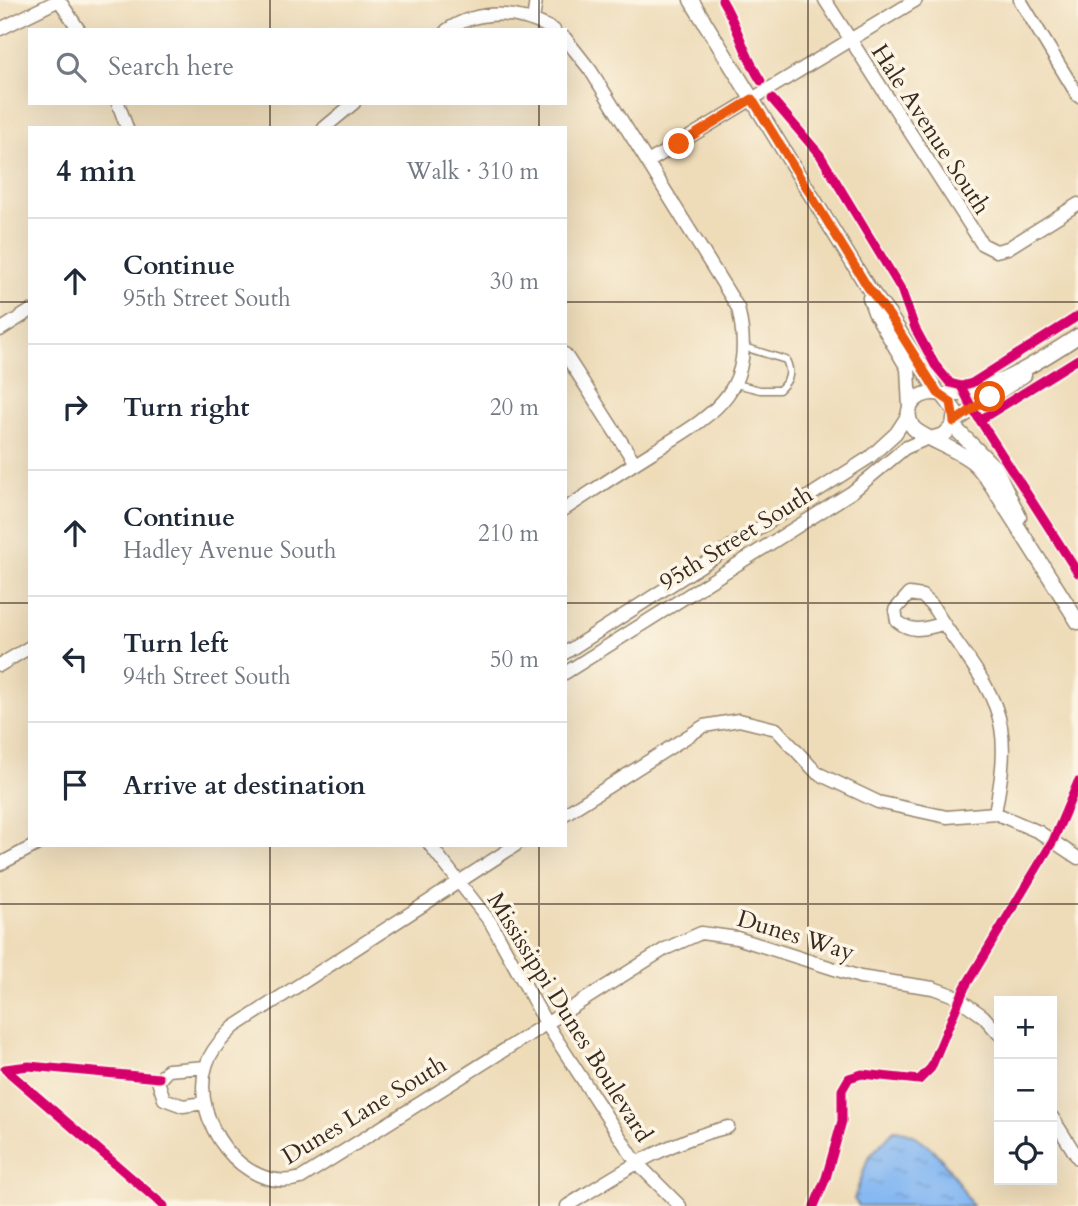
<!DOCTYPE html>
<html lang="en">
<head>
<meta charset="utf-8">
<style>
	body { margin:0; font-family:Cardo,serif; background:#f2f2f3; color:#1f2937 }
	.controls { position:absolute; right:21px; bottom:21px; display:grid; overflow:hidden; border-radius:0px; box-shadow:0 7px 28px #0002 }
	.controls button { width:63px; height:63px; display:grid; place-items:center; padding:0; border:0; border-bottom:2px solid #e0e1e3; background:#fff; color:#1f2937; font:35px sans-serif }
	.stop { position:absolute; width:21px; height:21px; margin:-16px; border:5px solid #ea580c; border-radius:50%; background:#fff }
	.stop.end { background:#ea580c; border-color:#fff; box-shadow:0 2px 7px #0008 }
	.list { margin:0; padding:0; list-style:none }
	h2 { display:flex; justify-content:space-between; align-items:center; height:91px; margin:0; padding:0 28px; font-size:30px }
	h2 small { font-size:23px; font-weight:400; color:#747a83 }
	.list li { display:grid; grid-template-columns:46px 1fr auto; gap:21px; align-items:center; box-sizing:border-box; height:126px; padding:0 28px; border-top:2px solid #e0e1e3 }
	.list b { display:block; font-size:26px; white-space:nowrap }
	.list p { margin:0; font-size:23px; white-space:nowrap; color:#747a83 }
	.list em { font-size:23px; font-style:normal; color:#747a83 }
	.icon { flex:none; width:38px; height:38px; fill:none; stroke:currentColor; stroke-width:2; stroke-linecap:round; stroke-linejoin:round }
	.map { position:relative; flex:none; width:1078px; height:1206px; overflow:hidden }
	.search { position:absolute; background:#fff; box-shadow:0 7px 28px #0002; left:28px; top:28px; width:539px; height:77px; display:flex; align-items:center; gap:18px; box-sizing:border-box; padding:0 24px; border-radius:0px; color:#747a83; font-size:26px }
	.panel { position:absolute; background:#fff; box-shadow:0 7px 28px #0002; left:28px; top:126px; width:539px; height:721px; border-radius:0px }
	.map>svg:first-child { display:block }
	.water { fill:url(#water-ripples); stroke:#607188; stroke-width:2 }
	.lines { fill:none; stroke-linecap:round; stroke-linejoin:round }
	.service-casing { stroke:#94836c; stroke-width:9 }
	.minor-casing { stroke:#94836c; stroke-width:15 }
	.tertiary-casing { stroke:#94836c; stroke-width:17 }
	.service { stroke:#fff; stroke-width:6 }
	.minor { stroke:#fff; stroke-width:12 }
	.tertiary { stroke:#fff; stroke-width:14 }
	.cycleway-casing { stroke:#fcf5e5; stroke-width:13 }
	.cycleway { stroke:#d6006c; stroke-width:9 }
	.route { stroke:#ea580c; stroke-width:9 }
	.grid { fill:none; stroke:#3b2a1e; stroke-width:2; stroke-opacity:0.55 }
	.labels { text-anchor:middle; stroke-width:7; stroke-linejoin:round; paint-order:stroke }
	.street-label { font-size:24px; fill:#3b2a1e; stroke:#fcf5e5 }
</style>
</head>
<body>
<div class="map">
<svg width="1078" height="1206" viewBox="0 0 1078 1206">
	<defs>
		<pattern id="water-ripples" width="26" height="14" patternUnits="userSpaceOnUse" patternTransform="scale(1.75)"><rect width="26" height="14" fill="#85b8f2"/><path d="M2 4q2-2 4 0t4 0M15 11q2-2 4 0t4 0" fill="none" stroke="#6e96c3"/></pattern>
	</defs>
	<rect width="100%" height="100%" fill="#fcf5e5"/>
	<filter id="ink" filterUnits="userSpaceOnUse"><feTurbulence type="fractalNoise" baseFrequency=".0143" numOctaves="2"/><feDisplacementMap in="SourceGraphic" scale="14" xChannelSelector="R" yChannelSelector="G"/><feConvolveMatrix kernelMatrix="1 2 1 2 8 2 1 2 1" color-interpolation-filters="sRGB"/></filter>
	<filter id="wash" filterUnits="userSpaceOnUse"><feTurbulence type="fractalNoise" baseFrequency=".00686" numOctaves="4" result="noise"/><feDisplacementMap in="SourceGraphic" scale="28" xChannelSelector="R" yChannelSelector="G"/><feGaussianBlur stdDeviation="1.57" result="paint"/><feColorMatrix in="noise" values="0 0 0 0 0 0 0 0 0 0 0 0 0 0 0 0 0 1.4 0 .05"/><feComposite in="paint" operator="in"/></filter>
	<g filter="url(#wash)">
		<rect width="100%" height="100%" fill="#eedcb9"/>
		<!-- water -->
		<path class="water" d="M894,1130C929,1131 957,1178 972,1206H859L854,1199L868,1158Z"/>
	</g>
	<g filter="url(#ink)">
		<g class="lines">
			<defs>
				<path id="service" d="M736,384L760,390H779C790,380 792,373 786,360L744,347"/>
				<path id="minor" d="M59,0L79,30
					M825,0L982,244L996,251L1008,248L1078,204
					M1020,0L1078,96
					M533,20L536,0
					M0,29L59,0
					M447,30C481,8 520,11 554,30
					M565,38L591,71L738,308C758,392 714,414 651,453C622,471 594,490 565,509
					M118,103L127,128
					M324,128L354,103
					M648,162L916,0
					M0,330L30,311
					M565,354L635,463
					M943,624C925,628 913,634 897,621L895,610L909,594L922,596L932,605C954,644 994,683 1001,727C1006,756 1000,785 995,813
					M565,653L870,457L896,433L909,413
					M0,665L30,647
					M565,673L852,492L905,448L928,438
					M565,814L704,726L739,720L776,729L817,773L878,802L947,817L995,813L1039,832L1078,858
					M430,845L491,923L546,1023L636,1162L680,1206
					M516,845L234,1027C222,1039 211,1050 206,1066C190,1120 243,1195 301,1178L665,949L701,933L737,938L860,977L933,988L955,996L983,1016L999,1034
					M0,864L36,845
					M204,1103L183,1106L164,1099L158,1081L168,1070L206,1067
					M1052,1117L1078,1158
					M567,1206C623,1171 663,1143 728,1127"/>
				<path id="tertiary" d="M691,0L867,286L889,315L938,393
					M870,298L875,312L908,368L910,408
					M943,395C988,396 1041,360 1078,336
					M954,422L1024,375
					M953,426L996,469L1019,517
					M934,438L944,435L953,426L955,411L943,395C923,387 900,405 912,426C918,437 960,449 975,464C989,478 998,496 1009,513C1032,549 1055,585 1078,622"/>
			</defs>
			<!-- service casing -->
			<use href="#service" class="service-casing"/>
			<!-- minor casing -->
			<use href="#minor" class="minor-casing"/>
			<!-- tertiary casing -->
			<use href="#tertiary" class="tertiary-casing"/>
			<!-- service -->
			<use href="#service" class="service"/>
			<!-- minor -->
			<use href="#minor" class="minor"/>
			<!-- tertiary -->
			<use href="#tertiary" class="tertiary"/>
			<defs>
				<path id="cycleway" d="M722,0C738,26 744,55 761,81
					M772,99L820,155L901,289L915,328L935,365L950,383L961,386L972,383L1078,316
					M961,386L972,408L1078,573
					M980,420L1078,359
					M159,1078L29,1066L5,1069L164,1206
					M814,1206L826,1178L842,1121V1090L849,1078L862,1074L919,1080L931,1068L965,987L1053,841L1078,782"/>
			</defs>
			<!-- cycleway casing -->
			<use href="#cycleway" class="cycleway-casing"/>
			<!-- cycleway -->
			<use href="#cycleway" class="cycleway"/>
		</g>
	</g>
	<g class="lines" filter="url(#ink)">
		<!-- route -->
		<path class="route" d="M679,144L752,99L867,286L889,315L938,393L951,402L954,422L990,397"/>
	</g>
	<!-- grid -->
	<path class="grid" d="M270,0V30M539,0V30M808,0V1206M270,103V128M539,103V128M0,302H30M565,302H1078M0,603H30M565,603H1078M270,845V1206M539,845V1206M0,904H1078"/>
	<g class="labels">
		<!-- street labels -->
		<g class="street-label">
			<text transform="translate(931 129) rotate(57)" y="8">Hale Avenue South</text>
			<text transform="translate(736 538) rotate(-32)" y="8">95th Street South</text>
			<text transform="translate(796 935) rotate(17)" y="8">Dunes Way</text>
			<text transform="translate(570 1017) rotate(58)" y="8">Mississippi Dunes Boulevard</text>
			<text transform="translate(364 1110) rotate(-31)" y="8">Dunes Lane South</text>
		</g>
	</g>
</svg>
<div class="controls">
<button>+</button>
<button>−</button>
<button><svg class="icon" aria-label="locate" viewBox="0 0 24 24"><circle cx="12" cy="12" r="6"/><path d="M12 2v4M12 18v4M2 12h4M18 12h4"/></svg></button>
</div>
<div class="stop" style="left:990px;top:397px"></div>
<div class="stop end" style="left:679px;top:144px"></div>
<div class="search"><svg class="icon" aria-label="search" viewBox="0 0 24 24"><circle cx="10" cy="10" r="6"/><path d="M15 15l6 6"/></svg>Search here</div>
<section class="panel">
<h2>4 min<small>Walk · 310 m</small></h2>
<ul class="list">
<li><svg class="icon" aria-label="ahead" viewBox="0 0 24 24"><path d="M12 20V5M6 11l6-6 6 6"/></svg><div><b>Continue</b><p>95th Street South</p></div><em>30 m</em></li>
<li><svg class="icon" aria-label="right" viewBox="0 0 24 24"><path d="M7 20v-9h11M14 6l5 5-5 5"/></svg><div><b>Turn right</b></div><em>20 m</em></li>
<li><svg class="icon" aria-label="ahead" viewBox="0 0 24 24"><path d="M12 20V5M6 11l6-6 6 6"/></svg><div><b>Continue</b><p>Hadley Avenue South</p></div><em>210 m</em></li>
<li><svg class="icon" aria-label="left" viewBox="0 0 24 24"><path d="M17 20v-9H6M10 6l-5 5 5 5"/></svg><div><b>Turn left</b><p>94th Street South</p></div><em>50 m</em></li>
<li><svg class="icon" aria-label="arrive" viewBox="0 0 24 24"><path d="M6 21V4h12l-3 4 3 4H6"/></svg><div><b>Arrive at destination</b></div></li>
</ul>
</section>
</div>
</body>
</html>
